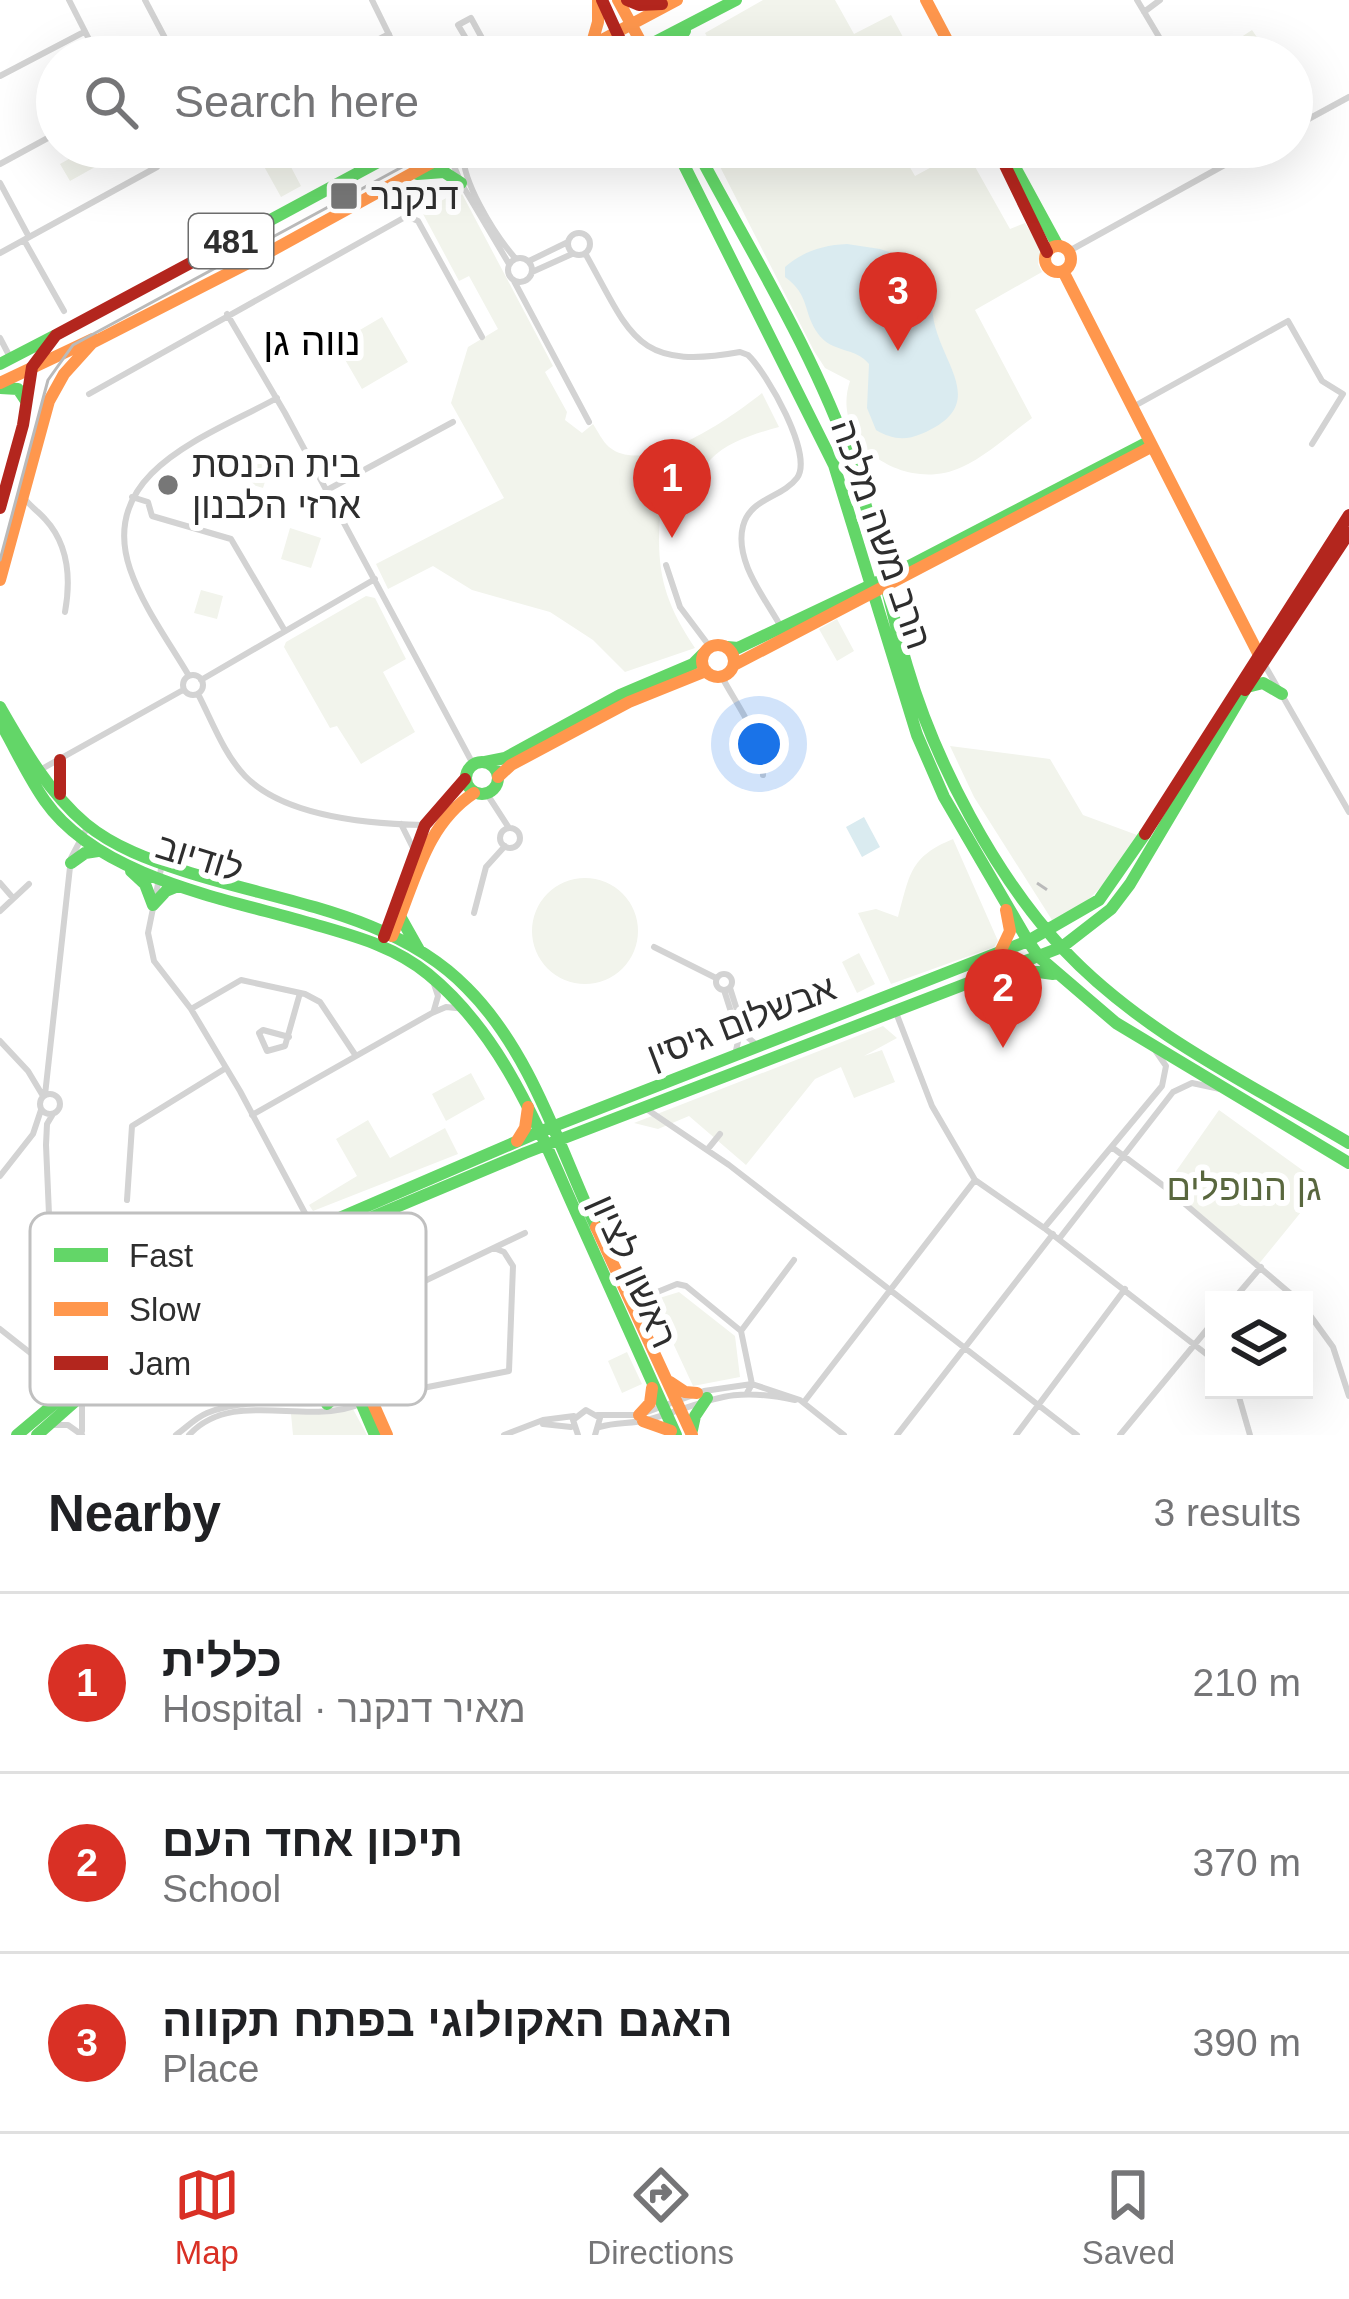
<!DOCTYPE html>
<html lang="en">
<head>
<meta charset="utf-8">
<style>
	body { margin:0; font-family:Helvetica,"Noto Sans Hebrew",sans-serif; background:#f6f6f6; color:#202124 }
	.controls { position:absolute; right:36px; bottom:36px; display:grid; overflow:hidden; border-radius:0px; box-shadow:0 12px 48px #0002 }
	.controls button { width:108px; height:108px; display:grid; place-items:center; padding:0; border:0; border-bottom:3px solid #e0e0e0; background:#fff; color:#202124; font:60px sans-serif }
	.you { position:absolute; left:759px; top:744px; width:42px; height:42px; margin:-30px; border:9px solid #fff; border-radius:50%; background:#1a73e8; box-shadow:0 0 0 18px #1a73e833 }
	.badge { display:grid; place-items:center; width:78px; height:78px; border-radius:50%; background:#d93025; color:#fff; font-size:39px; font-weight:700 }
	.pin { position:absolute; translate:-50% -99px; filter:drop-shadow(0 3px 6px #0008) }
	.pin::after { content:''; position:absolute; top:63px; width:42px; height:36px; background:inherit; clip-path:polygon(0 0,100% 0,50% 100%) }
	.list { margin:0; padding:0; list-style:none }
	h2 { display:flex; justify-content:space-between; align-items:center; height:156px; margin:0; padding:0 48px; font-size:51px }
	h2 small { font-size:39px; font-weight:400; color:#757577 }
	.list li { display:grid; grid-template-columns:78px 1fr auto; gap:36px; align-items:center; box-sizing:border-box; height:180px; padding:0 48px; border-top:3px solid #e0e0e0 }
	.list b { display:block; font-size:45px; white-space:nowrap }
	.list p { margin:0; font-size:39px; white-space:nowrap; color:#757577 }
	.list em { font-size:39px; font-style:normal; color:#757577 }
	.icon { flex:none; width:66px; height:66px; fill:none; stroke:currentColor; stroke-width:2; stroke-linecap:round; stroke-linejoin:round }
	.map { position:relative; flex:none; width:1349px; height:1435px; overflow:hidden }
	.search { position:absolute; background:#fff; box-shadow:0 12px 48px #0002; left:36px; right:36px; top:36px; height:132px; display:flex; align-items:center; gap:30px; box-sizing:border-box; padding:0 42px; border-radius:66px; color:#757577; font-size:45px }
	.sheet { height:696px; background:#fff }
	nav { display:flex; justify-content:space-around; align-items:center; box-sizing:border-box; height:168px; border-top:3px solid #e0e0e0; background:#fff; font-size:33px; color:#757577 }
	nav a { display:grid; justify-items:center; gap:6px }
	nav .on { color:#d93025 }
	.map>svg:first-child { display:block }
	.green { fill:#f2f4ec }
	.water { fill:#daebf0 }
	.lines { fill:none; stroke-linecap:round; stroke-linejoin:round }
	.street { stroke:#d3d3d3; stroke-width:6 }
	.fast { stroke:#63d668; stroke-width:12 }
	.slow { stroke:#ff974d; stroke-width:12 }
	.jam { stroke:#b3261e; stroke-width:12 }
	.tram { stroke:#bababa; stroke-width:3 }
	.rail { stroke:#bababa; stroke-width:3; stroke-dasharray:12 9; stroke-linecap:butt }
	.poi-dot { fill:#777; stroke:#fff; stroke-width:4.5 }
	.labels { text-anchor:middle; stroke-width:12; stroke-linejoin:round; paint-order:stroke }
	.shield { fill:#fff; stroke:#6d6d6d; stroke-width:3 }
	.shield-label { font-size:33px; font-weight:bold; fill:#2e2e2e }
	.poi-label { font-size:36px; fill:#2e2e2e; stroke:#fff; text-anchor:start }
	.street-label { font-size:36px; fill:#2e2e2e; stroke:#fff }
	.park-label { font-size:36px; fill:#59673e; stroke:#fff }
	.neighbourhood-label { font-size:39px; fill:#000; stroke:#fff }
	.key { fill:#fff; stroke:#c0c0c0; stroke-width:3 }
	.key-label { font-size:33px; fill:#2e2e2e }
</style>
</head>
<body>
<div class="map">
<svg width="1349" height="1435" viewBox="0 0 1349 1435">
	<rect width="100%" height="100%" fill="#fff"/>
	<!-- green -->
	<path class="green" d="M763,0H835L854,34L891,15L903,37L864,57H718L705,33Z
		M1252,30L1263,46L1260,57H1232L1226,47Z
		M90,147H105L111,158L70,181L60,164Z
		M710,147H898L915,176L965,149L1010,229L1025,223L1041,249L1038,264L1042,272L975,310L1032,418C1010,434 986,456 962,467C905,494 829,444 850,381L825,368L814,351Z
		M904,147H956L915,168Z
		M282,150L301,186L281,197L261,161Z
		M460,190L553,366L545,372L567,412L565,420L582,433L593,424C597,430 603,442 609,447C647,478 732,417 762,393L779,427C757,433 727,442 711,459C694,478 681,499 660,516C656,571 664,602 695,648L625,672L593,640L550,612L472,590L433,566L388,589L376,564L504,498L451,403L468,347L498,329L469,276L459,281L422,212Z
		M382,317L408,362L362,389L336,344Z
		M244,450L272,460L263,488L234,479Z
		M290,528L321,538L311,568L281,559Z
		M201,590L223,596L217,619L194,613Z
		M366,596L375,598L406,659L383,672L415,732L361,764L337,726L330,728L284,647L286,642Z
		M837,619L854,651L837,661L819,629Z
		M950,746L1050,759L1083,815L1137,835C1115,871 1094,906 1052,920L974,797Z
		M953,839L998,941L994,947L891,984L858,913L876,909L898,917C910,875 909,857 953,839Z
		M532 931a53 53 0 1 1 106 0a53 53 0 1 1-106 0Z
		M859,953L875,984L857,993L842,962Z
		M883,1026L897,1038L864,1056L882,1050L895,1082L854,1098L841,1067L815,1079L746,1165L689,1116L658,1129L634,1123Z
		M471,1073L485,1099L446,1121L432,1094Z
		M1219,1110L1323,1185L1258,1265L1165,1187Z
		M368,1120L390,1158L445,1128L458,1154L313,1211L309,1205L357,1176L336,1139Z
		M679,1292L735,1336L740,1377L693,1386L653,1300Z
		M627,1352L642,1384L622,1393L608,1361Z
		M353,1409L367,1435H293L291,1414Z"/>
	<!-- water -->
	<path class="water" d="M847,244L880,249L920,262C934,290 930,287 933,316C940,365 992,404 921,434C905,441 891,439 876,430L867,408L869,364C855,347 833,353 819,335C802,312 811,296 785,277V267C802,252 823,245 847,244Z
		M864,817L880,847L862,857L846,827Z"/>
	<g class="lines">
		<!-- street -->
		<path class="street" d="M69,0L98,57
			M145,0L175,57
			M372,0L400,57
			M1137,0L1171,57
			M1144,12L1160,0
			M471,18L489,51L477,57L458,25Z
			M344,57L389,34
			M0,76L84,32
			M1292,128L1349,97
			M446,147L461,183L509,264
			M464,147C457,176 496,236 515,258
			M1219,147L1227,163
			M0,164L57,133
			M0,183L29,237
			M568 244a11 11 0 1 1 22 0a11 11 0 1 1-22 0Z
			M24,240L64,311
			M1069,251L1257,147
			M0,253L157,167L146,147
			M585,253C631,335 635,371 740,352L748,355C767,373 814,455 797,478C782,498 750,498 743,526C734,561 765,598 781,627
			M508 270a12 12 0 1 1 24 0a12 12 0 1 1-24 0Z
			M529,261L568,242
			M532,272L572,254
			M514,281L589,422
			M227,314L285,413L473,764
			M0,338L11,359
			M89,394L407,216L418,221L482,337
			M1131,408L1288,321L1322,381L1343,394L1312,444
			M327,490L453,422
			M132,497L148,502L152,516L231,539L285,631
			M24,498C31,507 38,511 45,519C69,545 71,579 65,612
			M666,565L680,607L710,647
			M1263,662L1349,812
			M183 685a10 10 0 1 1 20 0a10 10 0 1 1-20 0Z
			M189,676C169,642 143,607 130,569C97,471 209,436 277,398
			M722,677C737,706 765,741 763,775
			M201,680L375,579
			M198,694C212,721 224,754 245,776C285,817 371,824 424,825
			M40,770L183,690
			M487,794L509,828
			M401,824L415,852
			M500 838a10 10 0 1 1 20 0a10 10 0 1 1-20 0Z
			M162,864L148,933L154,961L191,1009L240,1091L306,1215L337,1216
			M0,883L13,898
			M0,911L29,884
			M474,913L486,867L505,846
			M654,947L716,978
			M716 982a8 8 0 1 1 16 0a8 8 0 1 1-16 0Z
			M434,984L438,996L434,1010
			M730,988L745,1035L758,1046
			M724,990L739,1037L735,1055
			M191,1009L241,980L305,994L320,1002L356,1056
			M895,1010L932,1106L975,1180L1044,1228L1214,1360
			M289,1037L263,1030L259,1033L267,1051L285,1046L300,993
			M0,1041L28,1071L43,1096
			M40 1104a10 10 0 1 1 20 0a10 10 0 1 1-20 0Z
			M45,1095L71,858L88,826
			M645,1108L729,1165L1077,1435
			M53,1114L47,1124L46,1145L55,1353L52,1370L65,1377
			M252,1115L432,1013L446,1007L466,1009
			M1113,1148L1165,1187L1298,1300
			M707,1150L720,1134
			M0,1176L33,1134L41,1110
			M127,1200L132,1126L226,1068
			M1044,1228L1162,1086L1166,1066L1155,1050
			M1059,1239L1173,1092L1192,1083L1220,1089
			M645,1297L677,1284L686,1286L741,1331L752,1384L747,1393
			M1233,1300L1261,1267
			M1304,1307L1333,1347L1349,1396
			M339,1322L525,1233
			M0,1329L52,1370L69,1390
			M741,1331L794,1260
			M1237,1390L1250,1435
			M82,1397V1431
			M372,1398L509,1371L513,1266L504,1252L494,1248
			M804,1402L975,1180
			M597,1415H639L704,1391L752,1384L800,1400L844,1435
			M543,1424L571,1427
			M53,1425H68L82,1435
			M600,1427C615,1422 631,1424 647,1420C709,1403 726,1385 795,1400
			M176,1435C186,1428 195,1418 207,1413C255,1393 310,1411 359,1398
			M189,1435C236,1384 317,1433 372,1398
			M504,1435L543,1420L574,1416
			M578,1435L573,1420L586,1410L600,1418L595,1435
			M897,1435L1053,1234
			M1016,1435L1125,1289
			M1120,1435L1214,1321"/>
		<!-- fast -->
		<path class="fast" d="M626,57L736,0
			M666,57L685,31
			M675,147L834,465L917,735L944,797L1028,941L1039,957L1116,1023L1349,1163
			M695,147C750,251 814,352 853,464C876,530 887,599 907,666C935,762 995,876 1064,950C1143,1034 1252,1085 1349,1143
			M1004,147L1058,246
			M417,174L444,172L461,183
			M226,244L406,147
			M0,364L54,336
			M0,388L18,389L26,401
			M727,647L738,648L884,579L1148,442
			M1251,686L1263,683L1282,694
			M0,707C24,749 49,793 86,824C114,847 150,860 184,871C279,902 394,913 467,988C531,1052 559,1147 596,1227
			M0,722C15,748 28,777 45,801C99,878 228,899 313,924C354,936 394,946 428,974C505,1037 539,1131 579,1219C611,1291 644,1363 676,1435
			M466 778a16 16 0 1 1 32 0a16 16 0 1 1-32 0Z
			M485,762L505,758L620,695L693,664L703,654
			M71,863L85,853L98,851
			M131,871L145,884L153,905L166,891L178,886
			M401,918L419,950
			M1016,969L1053,974
			M294,1246L375,1435
			M327,1404L346,1388L347,1374
			M692,1430L695,1416L707,1398
			M17,1435L168,1308L228,1266L539,1132L1028,941L1099,900L1145,834
			M37,1435L159,1327L239,1273L525,1153L1062,947L1111,909L1130,884L1245,690"/>
		<!-- slow -->
		<path class="slow" d="M618,0L649,57
			M926,0L956,57
			M592,43L598,22V0
			M570,57L677,0
			M1045 259a13 13 0 1 1 26 0a13 13 0 1 1-26 0Z
			M1063,271L1260,657
			M0,383L93,339
			M0,580L49,401L64,374L92,343L262,256L460,147
			M702 661a16 16 0 1 1 32 0a16 16 0 1 1-32 0Z
			M734,665L1151,447
			M498,777L511,765L629,702L706,671
			M392,936C415,884 424,826 474,793
			M1001,950L1010,931L1006,910
			M517,1141L525,1128L528,1107
			M596,1227L692,1435
			M302,1243L387,1435
			M63,1376L87,1375
			M670,1382L685,1392L697,1393
			M639,1415L650,1403L652,1388
			M643,1421L671,1431"/>
		<!-- jam -->
		<path class="jam" d="M602,0L628,57
			M627,0L639,5L662,4
			M996,147L1047,252
			M0,508L23,425L32,367L56,335L226,244
			M1245,690L1349,533
			M60,760V794
			M1145,834L1349,515
			M384,937L425,825L465,779"/>
		<!-- tram -->
		<path class="tram" d="M584,57L589,54
			M0,560L48,380L73,345L439,147"/>
		<!-- rail -->
		<path class="rail" d="M1037,883L1052,893"/>
	</g>
	<!-- markers -->
	<g class="poi-dot">
		<rect x="329" y="181" width="30" height="30" rx="6"/>
		<circle cx="168" cy="485" r="12"/>
	</g>
	<g class="labels">
		<!-- shield labels -->
		<rect class="shield" x="189" y="214" width="84" height="54" rx="9"/>
		<g class="shield-label">
			<text x="231" y="253">481</text>
		</g>
		<!-- poi labels -->
		<g class="poi-label">
			<text x="371" y="209">דנקנר</text>
			<text x="192" y="477">בית הכנסת<tspan x="192" dy="41">ארזי הלבנון</tspan></text>
		</g>
		<!-- street labels -->
		<g class="street-label">
			<text transform="translate(882 534) rotate(71)" y="13">הרב משה מלכה</text>
			<text transform="translate(200 857) rotate(17)" y="13">לודיוב</text>
			<text transform="translate(741 1021) rotate(-21)" y="13">אבשלום גיסין</text>
			<text transform="translate(634 1271) rotate(66)" y="13">ראשון לציון</text>
		</g>
		<!-- park labels -->
		<g class="park-label">
			<text x="1244" y="1200">גן הנופלים</text>
		</g>
		<!-- neighbourhood labels -->
		<g class="neighbourhood-label">
			<text x="312" y="355">נווה גן</text>
		</g>
	</g>
	<!-- legend -->
	<rect x="30" y="1213" width="396" height="192" rx="18" class="key"/>
	<rect x="54" y="1248" width="54" height="14" fill="#63d668"/>
	<rect x="54" y="1302" width="54" height="14" fill="#ff974d"/>
	<rect x="54" y="1356" width="54" height="14" fill="#b3261e"/>
	<g class="key-label">
		<text x="129" y="1267">Fast</text>
		<text x="129" y="1321">Slow</text>
		<text x="129" y="1375">Jam</text>
	</g>
</svg>
<div class="controls">
<button><svg class="icon" aria-label="layers" viewBox="0 0 24 24"><path d="M12 4l9 5-9 5-9-5zM3 14l9 5 9-5"/></svg></button>
</div>
<div class="you"></div>
<div class="pin badge" style="left:672px;top:538px">1</div>
<div class="pin badge" style="left:1003px;top:1048px">2</div>
<div class="pin badge" style="left:898px;top:351px">3</div>
<div class="search"><svg class="icon" aria-label="search" viewBox="0 0 24 24"><circle cx="10" cy="10" r="6"/><path d="M15 15l6 6"/></svg>Search here</div>
</div>
<section class="sheet">
<h2>Nearby<small>3 results</small></h2>
<ul class="list">
<li><span class="badge">1</span><div><b>כללית</b><p>Hospital · מאיר דנקנר</p></div><em>210 m</em></li>
<li><span class="badge">2</span><div><b>תיכון אחד העם</b><p>School</p></div><em>370 m</em></li>
<li><span class="badge">3</span><div><b>האגם האקולוגי בפתח תקווה</b><p>Place</p></div><em>390 m</em></li>
</ul>
</section>
<nav>
<a class="on"><svg class="icon" aria-label="map" viewBox="0 0 24 24"><path d="M3 6l6-2 6 2 6-2v14l-6 2-6-2-6 2zM9 4v14M15 6v14"/></svg>Map</a>
<a><svg class="icon" aria-label="directions" viewBox="0 0 24 24"><path d="M12 3l9 9-9 9-9-9zM9 14v-3h6M13 9l2 2-2 2"/></svg>Directions</a>
<a><svg class="icon" aria-label="saved" viewBox="0 0 24 24"><path d="M7 4h10v16l-5-4-5 4z"/></svg>Saved</a>
</nav>
</body>
</html>
